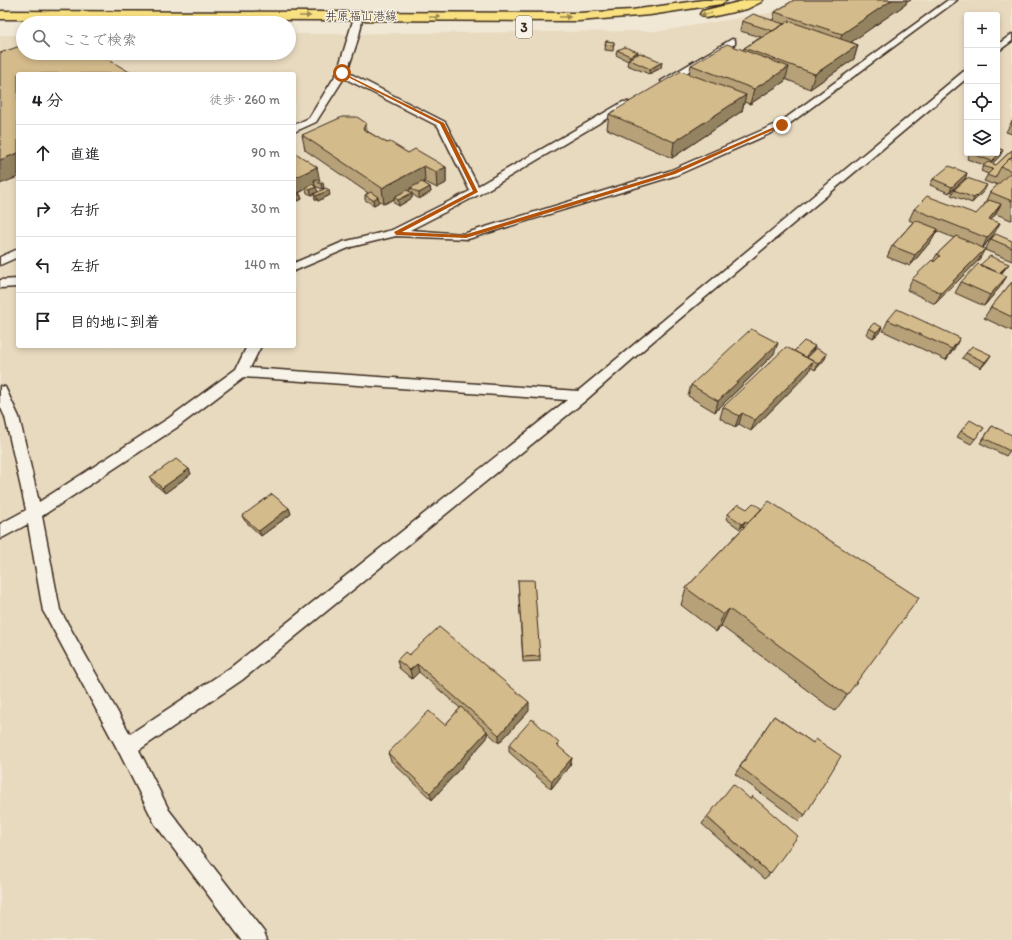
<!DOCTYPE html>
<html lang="ja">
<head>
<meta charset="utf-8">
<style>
	body { margin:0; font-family:Itim,"Klee One",sans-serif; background:#f2f2f2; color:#202124 }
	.controls { position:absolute; right:12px; top:12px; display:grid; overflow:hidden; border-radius:4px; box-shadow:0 2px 6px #0003 }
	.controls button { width:36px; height:36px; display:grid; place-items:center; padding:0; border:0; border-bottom:1px solid #e0e0e0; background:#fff; color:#202124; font:20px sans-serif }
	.stop { position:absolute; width:12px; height:12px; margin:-9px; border:3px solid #b45309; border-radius:50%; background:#fff }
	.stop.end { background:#b45309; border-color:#fff; box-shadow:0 1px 4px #0008 }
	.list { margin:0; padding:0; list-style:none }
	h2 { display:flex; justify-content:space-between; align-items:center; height:52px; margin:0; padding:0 16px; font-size:17px }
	h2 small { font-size:13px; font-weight:400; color:#757577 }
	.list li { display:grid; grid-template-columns:26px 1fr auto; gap:12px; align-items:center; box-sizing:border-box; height:56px; padding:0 16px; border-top:1px solid #e0e0e0 }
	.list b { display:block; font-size:15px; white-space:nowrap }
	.list em { font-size:13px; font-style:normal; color:#757577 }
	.icon { flex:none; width:22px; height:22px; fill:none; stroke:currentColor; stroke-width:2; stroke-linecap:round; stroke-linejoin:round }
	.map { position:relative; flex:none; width:1012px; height:940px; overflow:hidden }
	.search { position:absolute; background:#fff; box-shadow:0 2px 6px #0003; left:16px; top:16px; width:280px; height:44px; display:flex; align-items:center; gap:10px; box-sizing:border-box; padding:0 14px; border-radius:22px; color:#757577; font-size:15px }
	.panel { position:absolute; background:#fff; box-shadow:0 2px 6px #0003; left:16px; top:72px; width:280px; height:276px; border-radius:4px }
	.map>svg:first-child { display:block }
	.built { fill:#e8dabf; fill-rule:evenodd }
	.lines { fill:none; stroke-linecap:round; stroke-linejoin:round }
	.lane-casing { stroke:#3b2a1e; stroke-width:3 }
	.primary-casing { stroke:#3b2a1e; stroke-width:3 }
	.lane { fill:#f7f3e8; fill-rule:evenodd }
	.primary { fill:#f9e181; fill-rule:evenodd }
	.wall { fill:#b6a178; stroke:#3b2a1e }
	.shaded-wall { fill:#948361; stroke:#3b2a1e }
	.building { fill:#d4bb8b; stroke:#3b2a1e }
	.oneway { fill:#9a8650 }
	.route { fill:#b45309 }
	.labels { text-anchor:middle; stroke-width:3; stroke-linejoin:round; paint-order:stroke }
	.far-street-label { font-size:12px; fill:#3b2a1e; stroke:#f7f3e8 }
	.shield { fill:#f7f3e8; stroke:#73665b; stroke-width:1 }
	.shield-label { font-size:13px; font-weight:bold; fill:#3b2a1e }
</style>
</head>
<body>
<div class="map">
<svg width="1012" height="940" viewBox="0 0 1012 940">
	<rect width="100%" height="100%" fill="#f0e8d5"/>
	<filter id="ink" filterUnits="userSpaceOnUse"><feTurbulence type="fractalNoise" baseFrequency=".025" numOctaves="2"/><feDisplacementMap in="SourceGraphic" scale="8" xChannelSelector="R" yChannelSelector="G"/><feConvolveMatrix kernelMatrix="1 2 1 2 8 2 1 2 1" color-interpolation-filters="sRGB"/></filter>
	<g filter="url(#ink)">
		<!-- built -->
		<path class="built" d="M792,0H1012V940H0V35H23V53H289V34L660,31L769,13ZM967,15H997V153H967ZM18,74H294V346H18Z"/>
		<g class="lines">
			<defs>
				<path id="lane" d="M948,0H957L785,127L677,175L468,239L396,236L351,247L294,271V263L343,242L392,230L470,191L438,126L344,78L316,122L294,132V125L309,118L337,73L355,14H361C365,25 351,59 347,72L445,122L478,186L623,102H629L631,104L480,194L410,230L463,234L669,171L779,123Z
					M1012,34V41L997,52V45Z
					M732,39L735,40V44L669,83H663L661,81Z
					M967,70V78L652,342L586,400L242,680L139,750L169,810L264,932L267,940H242L155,824L120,754L46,616L43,611L28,524L0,539V524L26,510L5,417L0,406V386L5,387L19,417L39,502L169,418L236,369L247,346H261L250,368L578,391L964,71ZM244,377L567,400L230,668L130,734L60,610L42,516L179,426Z
					M18,249V257L0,265V257Z
					M18,279V287L0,288V280Z"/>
				<path id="primary" d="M703,0H727L721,4L650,15L578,21L0,19V11L578,13L632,10Z
					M747,0H763L761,2L747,9L706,18L700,14L702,11Z"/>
			</defs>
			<!-- lane casing -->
			<use href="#lane" class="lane-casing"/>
			<!-- primary casing -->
			<use href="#primary" class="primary-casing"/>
			<!-- lane -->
			<use href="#lane" class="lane"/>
			<!-- primary -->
			<use href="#primary" class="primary"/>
		</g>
		<!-- wall -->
		<path class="wall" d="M794,0H911L910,1L907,0L906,4L851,42L858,45L854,59L810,89L785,79V81L750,104L744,102L742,111L672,158L607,129L609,114L689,74L691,65L743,50L744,48L761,37L740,31L742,21L773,20L775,12Z
			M606,41L614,42L613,51L605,50Z
			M617,50L638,52L637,55L661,68L649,74L627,65L628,61L616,55Z
			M244,53H255L253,57H245Z
			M1012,121V134L1006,132Z
			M367,131L383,141L408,153L446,167V183L437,188L425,182L423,183L430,187L431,192L419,199L412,194V198L399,206L394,203V199L384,204L379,200V202L374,205L365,200V195L368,193L305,150L302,135Z
			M294,150L295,152L320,181L324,188L322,189L315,186V185H314L318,192L330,195L318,201L315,199L314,194L312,195L307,193L306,189L299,193L300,194L302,199L298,201L294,199Z
			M1012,150V220H1011L996,214L991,220L994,234L983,248L979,260L935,304L907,290L912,279L933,261L937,254L954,238L937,231L932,240L910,266L887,257L892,246L913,222L909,220L914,209L976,214L983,207L990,192L998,185L993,183L992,184L984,181L988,174L981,171L984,165L967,159L970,153L1000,156L992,163L996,165Z
			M967,173L965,179L949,193L930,185L933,179Z
			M954,190L984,191L972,203L951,195Z
			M991,239L1012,241V261L985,250Z
			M1009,264L1001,274L1007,276L1000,287L984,306L955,293L961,282L980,265Z
			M1012,282V331L984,318L991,307Z
			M888,320L928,323L954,349L946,360L883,331Z
			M882,327L879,333L873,338L866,334L869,328Z
			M815,346L812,352L825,359L815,370L810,367L809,372L751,431L739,424L735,427L720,418L723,407L794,351Z
			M966,353L991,355L987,361L981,368L962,358Z
			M774,354L715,412L688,396L691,385Z
			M992,426L1012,448L1006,456L980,443Z
			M984,428L971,444L957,437L961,431Z
			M189,469L191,474L165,493L152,482L150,477Z
			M738,504L847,695L835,711L721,626L716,632L681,605L686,588L744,527L743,526L740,529L726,519L728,514Z
			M289,508L291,514L261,536L245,521L242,516Z
			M518,580L540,656V661L523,662Z
			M409,655L529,711L499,743L487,732V738L432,800L391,761L388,753L445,725L460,708L419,672L412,679L399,668L397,660Z
			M774,716L813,743L816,739L805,815L799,821L735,774Z
			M559,743L558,747L572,758L570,765L551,789L509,752V745Z
			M707,817L770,874L764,879L702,824Z"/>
		<!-- shaded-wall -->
		<path class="shaded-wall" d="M892,0H907L906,4L837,52L842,34Z
			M858,45L854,59L810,89L815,74Z
			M638,52L637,57L629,60L630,56Z
			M252,53H255L253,57Z
			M662,62L661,68L649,74L650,69Z
			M789,67L785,81L750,104L754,89Z
			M746,95L742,111L672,158L674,142Z
			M366,123L368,139L363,129Z
			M1003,150L1000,156L989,167L992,161Z
			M18,153V177L0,184V160Z
			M424,166L425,182L411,189L410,188V190L395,198L394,197V199L384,204L382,188Z
			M317,167L320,182L314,180L315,185L308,188L306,187V189L294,195V178Z
			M446,167V183L437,188L436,172Z
			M967,173L965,179L949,193L952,187Z
			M323,182L324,188L322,189L321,184Z
			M987,185L984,191L972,203L974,198Z
			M316,187L318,192L312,195L310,190Z
			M430,187L431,192L419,199V193Z
			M329,190L330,195L318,201L316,196Z
			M412,193V198L399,206L398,200Z
			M300,194L302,199L298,201L296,196Z
			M378,197L379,202L374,205L373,200Z
			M1001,204L995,215L983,230L989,219Z
			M1000,223L994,234L982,249L987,238Z
			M938,229L932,240L910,266L915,255Z
			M985,249L979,260L935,304L941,293Z
			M1009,264L1005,269L992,283L995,278Z
			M1007,276L1000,287L984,306L990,295Z
			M882,327L879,333L873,338L876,332Z
			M960,338L954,349L946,360L952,349Z
			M778,343L774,354L715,412L718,401Z
			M815,346L812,352L802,362L805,357Z
			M827,354L825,359L815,370L818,364Z
			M991,355L987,361L981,368L985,362Z
			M813,361L809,372L751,431L755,420Z
			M742,413L739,424L735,427L739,416Z
			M189,469L191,474L165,493L162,488Z
			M289,508L291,514L261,536L259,531Z
			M745,521L743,526L740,529L742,524Z
			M729,609L721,626L716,632L723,615Z
			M417,664L419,672L412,679L410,670Z
			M529,702V711L499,743V735Z
			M487,731V738L432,800L430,793Z
			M572,758L570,765L551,789L552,781Z"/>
		<!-- building -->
		<path class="building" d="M794,0H892L842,34L775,12Z
			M753,14L784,24L773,31L742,21Z
			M789,21L858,45L815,74L744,48Z
			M606,41L614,42V46L605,45Z
			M727,44L789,67L754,89L691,65Z
			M23,45V53H97L133,74H18V153L0,160V53Z
			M625,47L638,52L630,56L617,50Z
			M640,53L662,62L650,69L628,59Z
			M681,71L746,95L674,142L609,114Z
			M342,117H357L366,123L363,129L387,143L390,142L408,153L415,149L446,167L436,172L424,166L382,188L302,135Z
			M997,148L1003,150L992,161L970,153H997Z
			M1012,150V156L1001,167L995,178L987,175L993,169L983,166L988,162L996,165Z
			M294,152L317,167L294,178Z
			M1012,156V201L990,192L1012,171L1001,167Z
			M949,166L967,173L952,187L933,179Z
			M967,178L987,185L974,198L954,190Z
			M316,179L323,182L321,184L314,180Z
			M422,182L430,187L419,193L410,188Z
			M312,184L316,187L310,190L306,187Z
			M326,188L329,190L316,196L314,194Z
			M294,190L300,194L296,196L294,195Z
			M407,190L412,193L398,200L394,197Z
			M371,192L378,197L373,200L365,195Z
			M927,196L976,214L989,200L1001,204L989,219L1000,223L987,238L914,209Z
			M915,220L938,229L915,255L892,246Z
			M996,234L1012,241V248L991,239Z
			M956,236L985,249L941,293L912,279L932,260L934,262L940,256L937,254Z
			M990,256L1009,264L999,273L980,265Z
			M978,264L1007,276L990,295L961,282Z
			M1012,282V317L991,307Z
			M897,309L960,338L952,349L888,320Z
			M874,323L882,327L876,332L869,328Z
			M751,329L778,343L718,401L691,385Z
			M804,341L815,346L805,357L794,351Z
			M972,346L991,355L985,362L966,353Z
			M786,347L813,361L755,420L742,413L739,416L723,407Z
			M816,348L827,354L818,364L807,358Z
			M970,420L984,428L975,439L961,431Z
			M992,426L1012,435V448L1010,451L984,438Z
			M176,459L189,469L162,488L150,477Z
			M272,494L289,508L259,531L242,516Z
			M769,501L919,598L847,695L729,609L723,615L686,588Z
			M753,503L762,509L748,523L745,521L742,524L728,514L738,504L747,509Z
			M518,580H534L540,656L523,657Z
			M439,627L529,702L499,735L417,664L410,670L397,660L405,652L409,655Z
			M461,707L487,731L430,793L388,753L429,711L445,725Z
			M774,716L813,743L816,739L841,756L805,815L740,767Z
			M532,719L559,743L557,745L572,758L552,781L509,745Z
			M733,784L750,799L752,796L798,836L770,874L707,817Z"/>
		<!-- one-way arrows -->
		<defs><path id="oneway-solid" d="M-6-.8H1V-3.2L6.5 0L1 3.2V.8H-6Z"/></defs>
		<g class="oneway">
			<use href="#oneway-solid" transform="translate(706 14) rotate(169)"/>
			<use href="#oneway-solid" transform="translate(305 16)"/>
			<use href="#oneway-solid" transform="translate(435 17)"/>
			<use href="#oneway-solid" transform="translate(565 17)"/>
		</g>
	</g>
	<!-- route -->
	<path class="route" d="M340,73H343L444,123L478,192L402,232L464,235L671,172L781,124L784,125L675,174L466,238L396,235L394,232L473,191L440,124Z"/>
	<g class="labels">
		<!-- far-street labels -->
		<g class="far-street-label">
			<text x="361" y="20">井原福山港線</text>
		</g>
		<!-- shield labels -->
		<rect class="shield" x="516" y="16" width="16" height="22" rx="3"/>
		<g class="shield-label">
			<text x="524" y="32">3</text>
		</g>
	</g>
</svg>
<div class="controls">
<button>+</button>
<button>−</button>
<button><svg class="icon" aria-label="locate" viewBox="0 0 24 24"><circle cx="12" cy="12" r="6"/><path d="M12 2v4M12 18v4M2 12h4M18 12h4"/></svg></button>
<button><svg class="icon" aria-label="layers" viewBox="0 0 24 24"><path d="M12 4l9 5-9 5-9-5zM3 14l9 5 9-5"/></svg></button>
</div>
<div class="stop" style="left:342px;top:73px"></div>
<div class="stop end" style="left:782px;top:125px"></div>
<div class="search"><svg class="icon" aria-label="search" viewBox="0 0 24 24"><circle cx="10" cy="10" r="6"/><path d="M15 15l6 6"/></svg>ここで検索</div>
<section class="panel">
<h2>4 分<small>徒歩 · 260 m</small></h2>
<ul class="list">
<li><svg class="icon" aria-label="ahead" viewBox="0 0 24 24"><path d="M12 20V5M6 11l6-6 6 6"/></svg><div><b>直進</b></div><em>90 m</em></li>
<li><svg class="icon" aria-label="right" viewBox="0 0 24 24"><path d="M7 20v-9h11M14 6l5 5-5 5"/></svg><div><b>右折</b></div><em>30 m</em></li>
<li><svg class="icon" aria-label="left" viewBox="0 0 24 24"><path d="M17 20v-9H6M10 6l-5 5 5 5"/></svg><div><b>左折</b></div><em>140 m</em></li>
<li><svg class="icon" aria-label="arrive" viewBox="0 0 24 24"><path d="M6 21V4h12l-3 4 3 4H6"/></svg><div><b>目的地に到着</b></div></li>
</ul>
</section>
</div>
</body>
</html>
